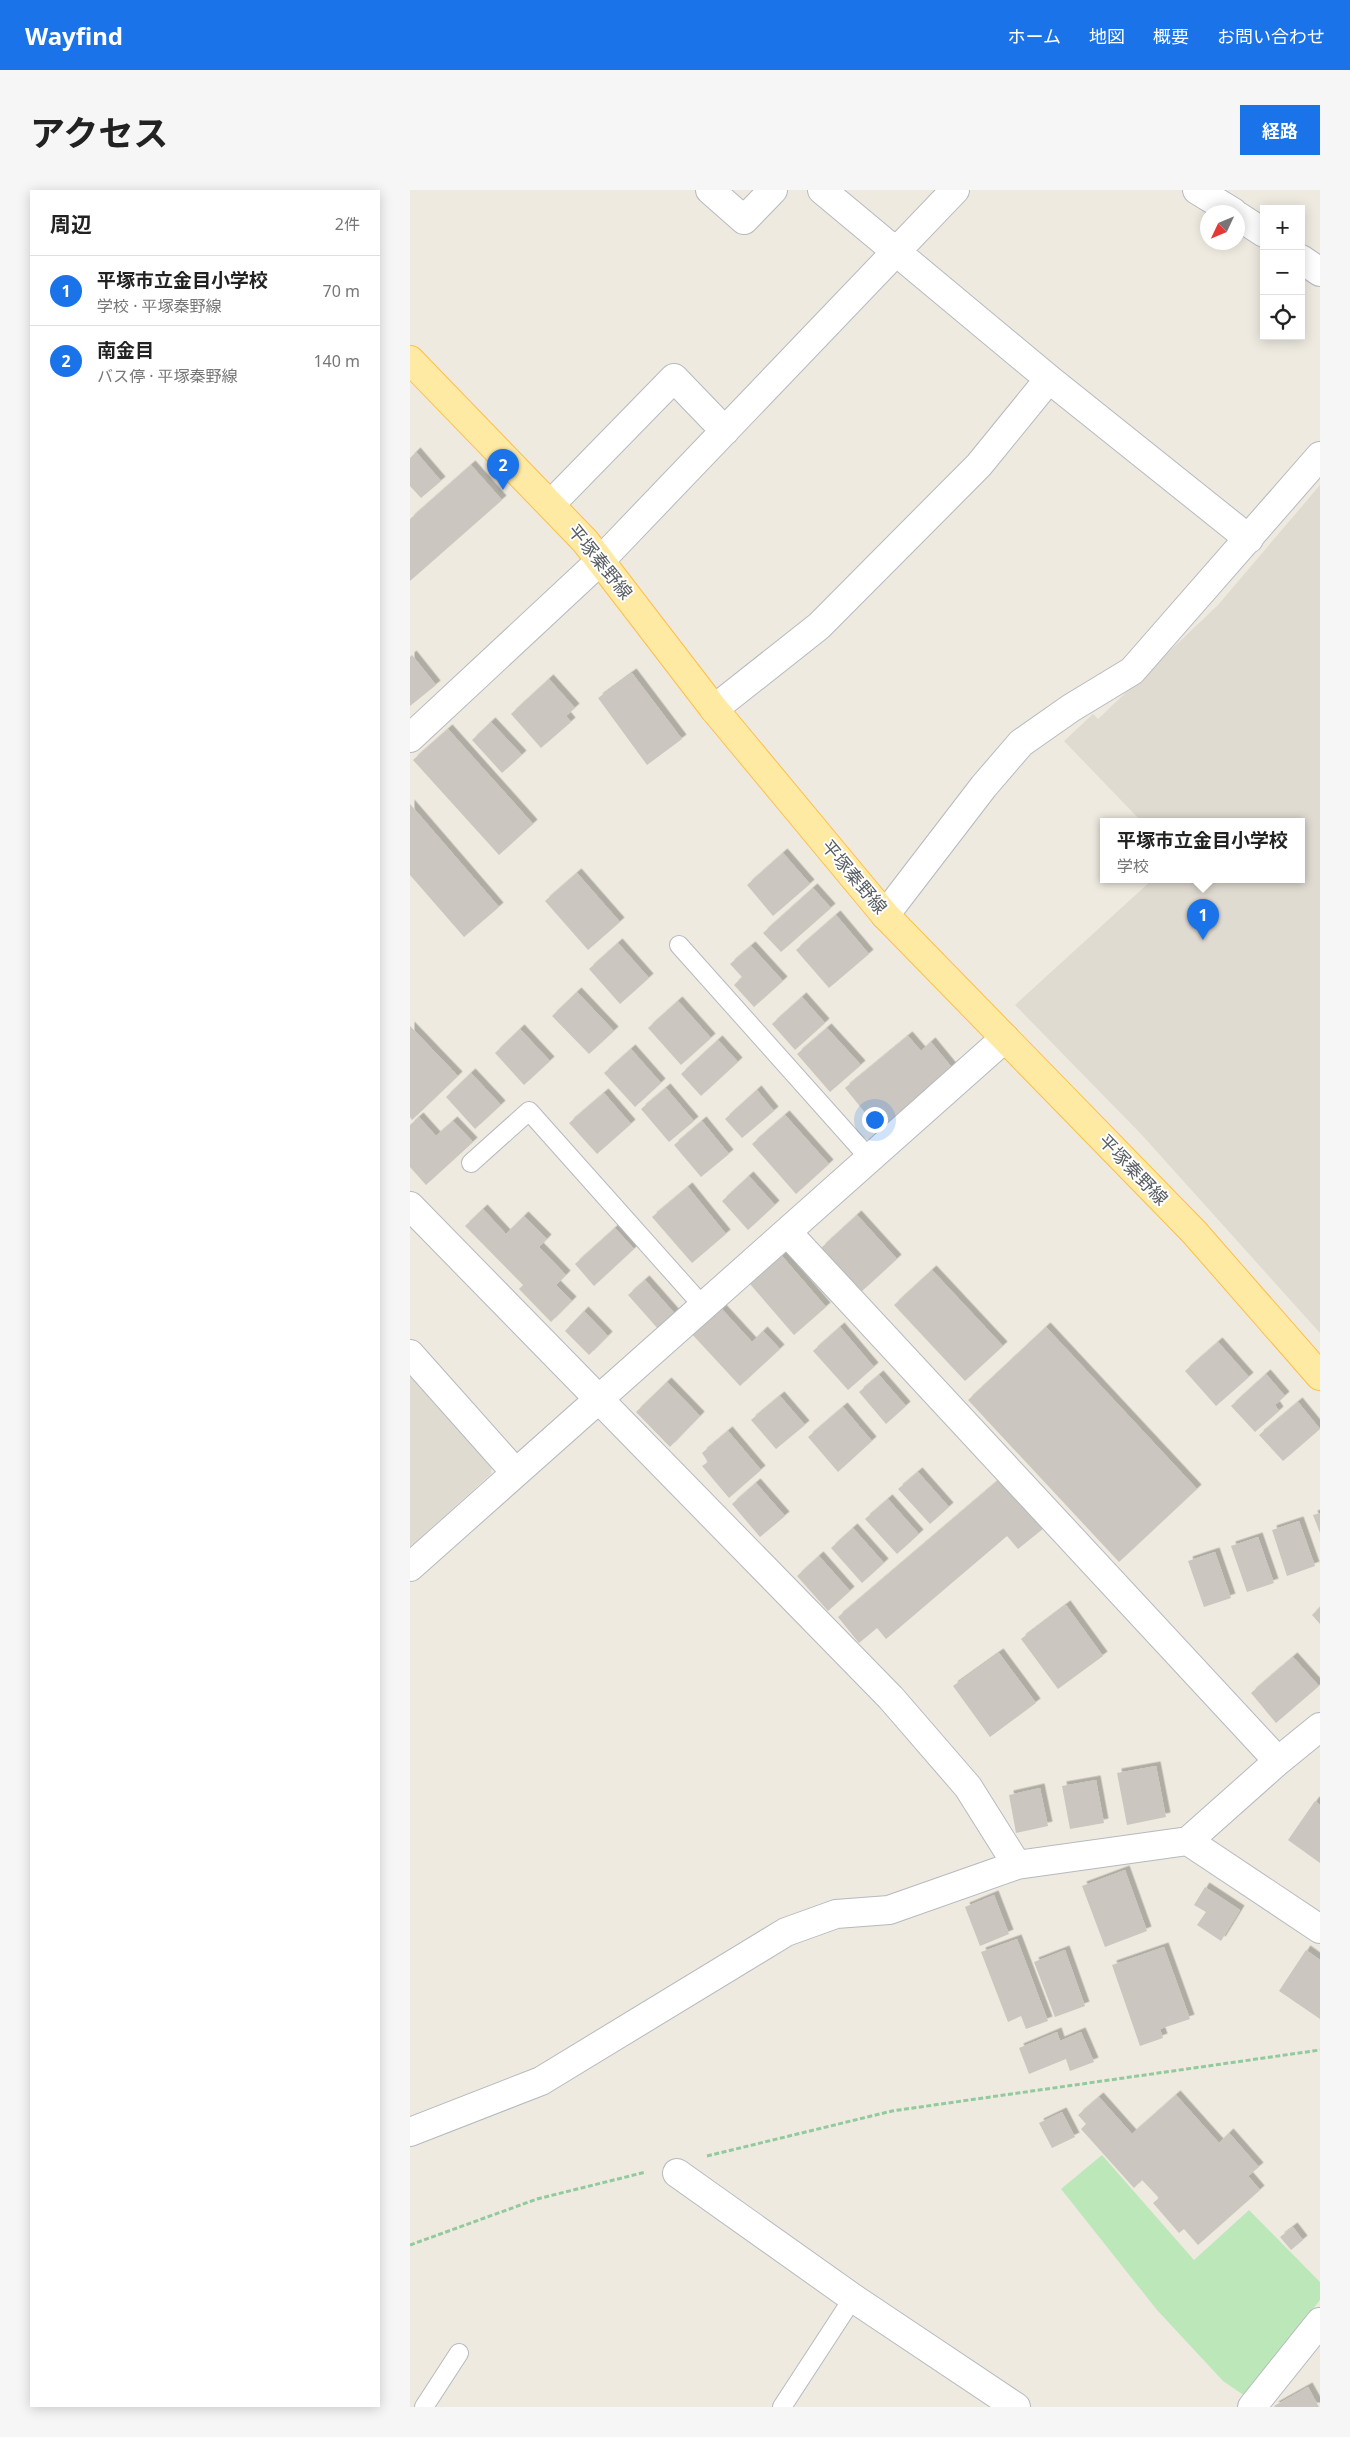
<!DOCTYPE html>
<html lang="ja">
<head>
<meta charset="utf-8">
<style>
	body { margin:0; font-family:"Noto Sans","Noto Sans JP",sans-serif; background:#f6f6f6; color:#222 }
	.controls { position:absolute; right:15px; top:15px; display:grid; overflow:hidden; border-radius:0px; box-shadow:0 2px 12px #0003 }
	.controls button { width:45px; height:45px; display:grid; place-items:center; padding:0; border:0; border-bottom:1px solid #e0e0e0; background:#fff; color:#222; font:25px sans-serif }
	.compass { position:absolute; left:790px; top:15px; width:45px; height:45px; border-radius:50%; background:#fff; box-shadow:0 2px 12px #0003; rotate:226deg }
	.you { position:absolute; left:464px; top:929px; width:18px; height:18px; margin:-12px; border:4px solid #fff; border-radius:50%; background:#1a73e8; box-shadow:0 0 0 8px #1a73e833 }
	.badge { display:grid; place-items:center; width:32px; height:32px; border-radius:50%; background:#1a73e8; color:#fff; font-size:16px; font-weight:700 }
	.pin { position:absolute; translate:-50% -41px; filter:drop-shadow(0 1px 2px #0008) }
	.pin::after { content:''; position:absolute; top:26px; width:18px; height:15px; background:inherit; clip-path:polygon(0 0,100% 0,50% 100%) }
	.popup { position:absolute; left:690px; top:628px; width:205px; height:65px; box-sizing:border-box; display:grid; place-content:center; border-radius:0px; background:#fff; filter:drop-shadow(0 1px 4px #0005); font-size:16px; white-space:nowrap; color:#767676 }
	.popup b { font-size:19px; color:#222 }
	.popup::after { content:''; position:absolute; left:50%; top:100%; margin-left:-10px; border:10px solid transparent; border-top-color:#fff }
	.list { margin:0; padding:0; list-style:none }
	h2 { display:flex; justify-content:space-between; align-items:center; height:65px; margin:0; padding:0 20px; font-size:21px }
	h2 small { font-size:16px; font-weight:400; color:#767676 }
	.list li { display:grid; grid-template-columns:32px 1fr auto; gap:15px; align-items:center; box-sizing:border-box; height:70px; padding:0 20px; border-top:1px solid #e0e0e0 }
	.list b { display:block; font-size:19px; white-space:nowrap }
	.list p { margin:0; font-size:16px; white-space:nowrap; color:#767676 }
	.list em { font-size:16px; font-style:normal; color:#767676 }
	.icon { flex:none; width:28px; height:28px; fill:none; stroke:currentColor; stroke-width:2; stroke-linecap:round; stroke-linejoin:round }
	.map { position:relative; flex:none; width:910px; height:2217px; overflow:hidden; border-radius:0px }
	header { display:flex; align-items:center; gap:30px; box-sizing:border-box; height:70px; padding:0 25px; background:#1a73e8; color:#fff }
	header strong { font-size:24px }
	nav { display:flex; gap:28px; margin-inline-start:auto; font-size:18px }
	.intro { display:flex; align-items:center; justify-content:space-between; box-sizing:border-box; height:120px; padding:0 30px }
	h1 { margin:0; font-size:35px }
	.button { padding:12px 22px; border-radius:0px; background:#1a73e8; color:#fff; font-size:18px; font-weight:700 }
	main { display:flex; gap:30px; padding:0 30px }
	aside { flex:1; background:#fff; border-radius:0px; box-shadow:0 2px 12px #0003 }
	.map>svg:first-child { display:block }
	.education { fill:#e0dbd1 }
	.green { fill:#bce8b9 }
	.building { fill:#cbc6bf; filter:url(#shadow) }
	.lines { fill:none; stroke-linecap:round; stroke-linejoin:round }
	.lane-casing { stroke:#b6b9be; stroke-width:20 }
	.street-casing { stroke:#b6b9be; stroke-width:30 }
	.primary-casing { stroke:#febf48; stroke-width:30 }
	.path { stroke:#92ca9d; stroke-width:3; stroke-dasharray:5 2.5; stroke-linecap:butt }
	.lane { stroke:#fff; stroke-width:18 }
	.street { stroke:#fff; stroke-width:28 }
	.primary { stroke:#ffeaa3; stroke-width:28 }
	.labels { text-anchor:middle; stroke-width:4; stroke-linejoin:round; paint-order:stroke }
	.street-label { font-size:18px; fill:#595e63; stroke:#fff }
</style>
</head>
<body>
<header>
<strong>Wayfind</strong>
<nav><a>ホーム</a><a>地図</a><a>概要</a><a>お問い合わせ</a></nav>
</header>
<div class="intro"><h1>アクセス</h1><a class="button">経路</a></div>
<main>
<aside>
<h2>周辺<small>2件</small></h2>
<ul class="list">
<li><span class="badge">1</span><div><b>平塚市立金目小学校</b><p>学校 · 平塚秦野線</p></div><em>70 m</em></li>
<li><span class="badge">2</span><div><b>南金目</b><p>バス停 · 平塚秦野線</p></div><em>140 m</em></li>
</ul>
</aside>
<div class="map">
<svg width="910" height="2217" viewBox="0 0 910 2217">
	<defs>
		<filter id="shadow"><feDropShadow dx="4.5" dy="-4.5" stdDeviation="0" flood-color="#0004"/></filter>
	</defs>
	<rect width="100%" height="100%" fill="#eeeae0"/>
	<!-- education -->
	<path class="education" d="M910,295V1143L731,944L605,815L743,689H892V631H731L654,551L683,524L688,529L808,415Z
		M0,1180L82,1269L81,1284L0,1357Z"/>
	<!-- green -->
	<path class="green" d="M692,1965L784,2070L839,2020L910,2092V2110L835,2206L813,2191L747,2120L651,1999Z"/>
	<!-- building -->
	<path class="building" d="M6,262L31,291L11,308L0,296V268Z
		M61,275L92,310L0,391V329Z
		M2,465L26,495L0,516V467Z
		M222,483L272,549L237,575L188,508Z
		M139,489L165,518L156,526L161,532L131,558L101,524Z
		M81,532L112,565L92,583L62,550Z
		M38,539L123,634L89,665L3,570Z
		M0,614L89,717L54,747L0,685Z
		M373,663L400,694L363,726L337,695Z
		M167,683L210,732L178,760L135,711Z
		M403,698L421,718L371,762L353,743Z
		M426,725L459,764L419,798L386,760Z
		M208,753L239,788L210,814L179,779Z
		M341,756L373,791L344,817L324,795L332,787L320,774Z
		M167,802L204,841L179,864L142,826Z
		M392,807L415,833L385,860L362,834Z
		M268,811L301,848L271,875L238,838Z
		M0,836L48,886L2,930L0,927Z
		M417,838L451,875L420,902L387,864Z
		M110,839L140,871L114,895L85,863Z
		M498,846L511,861L521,852L544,880L470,941L435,898Z
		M308,850L328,872L291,906L271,884Z
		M221,859L251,893L225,917L194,883Z
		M61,883L91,915L65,939L36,907Z
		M256,898L284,931L259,952L231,919Z
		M347,900L364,921L332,948L315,929Z
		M194,903L221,934L187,964L159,933Z
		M375,925L419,974L386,1004L342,954Z
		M9,927L26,946L43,931L63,952L16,995L0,977V935Z
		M292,931L319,964L291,987L264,955Z
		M339,986L365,1015L338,1040L312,1011Z
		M278,997L316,1044L282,1073L242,1027Z
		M73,1019L96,1044L114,1026L137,1049L129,1057L156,1085L146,1095L162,1111L141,1132L109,1099L113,1095L55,1036Z
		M447,1025L487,1069L451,1102L411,1058Z
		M205,1038L224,1059L184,1096L165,1074Z
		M372,1066L416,1117L384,1145L340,1094Z
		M522,1080L593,1156L555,1191L484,1115Z
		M235,1090L266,1125L249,1140L218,1105Z
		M309,1116L342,1152L353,1141L370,1159L330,1196L280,1142Z
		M174,1121L198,1146L179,1165L155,1141Z
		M430,1137L464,1177L438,1200L403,1161Z
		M636,1137L787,1299L709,1372L558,1210Z
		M808,1152L839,1187L806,1216L775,1181Z
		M856,1184L875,1206L865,1215L869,1221L845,1242L821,1216Z
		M469,1185L496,1216L476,1234L449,1202Z
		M257,1192L290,1226L260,1257L226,1222Z
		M370,1206L395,1235L366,1259L341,1230Z
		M888,1212L910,1239L873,1271L849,1245Z
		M433,1217L462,1251L428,1282L398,1247Z
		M318,1241L351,1280L319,1308L292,1276L298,1272L292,1263Z
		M508,1282L539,1317L520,1334L488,1299Z
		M591,1288L634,1338L608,1359L597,1346L476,1449L467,1438L449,1453L428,1427Z
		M346,1293L375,1326L350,1347L322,1314Z
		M478,1309L509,1344L487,1364L455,1329Z
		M910,1323V1343L903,1325Z
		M889,1331L905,1376L877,1386L862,1340Z
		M443,1338L474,1373L452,1393L421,1358Z
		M848,1347L864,1393L837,1402L821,1356Z
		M805,1362L821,1408L794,1417L778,1371Z
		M409,1366L440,1401L418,1421L387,1386Z
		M656,1415L693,1466L648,1499L611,1449Z
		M910,1417V1434L902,1425Z
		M589,1463L626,1513L580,1547L543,1496Z
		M883,1467L909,1496L866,1533L841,1503Z
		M746,1576L756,1627L717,1635L707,1583Z
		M686,1590L694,1633L660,1639L652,1596Z
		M630,1598L638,1636L606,1643L599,1605Z
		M905,1611L910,1615V1673L878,1650Z
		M715,1680L737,1741L695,1757L672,1696Z
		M795,1697L830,1720L811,1751L787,1735L796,1722L784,1715Z
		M584,1705L599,1744L570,1756L555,1717Z
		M607,1749L638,1831L616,1839L611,1826L598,1832L571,1762Z
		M754,1757L780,1829L750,1839L753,1848L730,1856L702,1775Z
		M655,1760L675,1816L645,1827L624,1772Z
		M896,1760L910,1770V1829L869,1801Z
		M647,1842L650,1851L671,1842L684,1872L660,1881L656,1869L619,1884L609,1858Z
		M766,1905L809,1953L819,1943L849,1977L838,1986L850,2000L788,2055L774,2039L769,2043L743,2013L749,2008L732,1990L724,1998L671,1939L676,1934L668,1925L689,1907L722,1944Z
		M652,1922L665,1947L642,1958L629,1933Z
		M883,2037L893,2050L881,2060L870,2047Z
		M898,2197L909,2217H865L864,2216Z"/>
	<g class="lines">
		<defs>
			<path id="lane" d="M269,755L460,969
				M61,973L119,921L292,1115
				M14,2217L49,2163
				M372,2217L443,2108"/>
			<path id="street" d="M300,0L334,30L363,0
				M412,0L639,189L839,349
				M787,0L823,22
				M828,26L854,43
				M891,69L910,82
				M141,314L264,188L315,241
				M304,519L409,436L569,275L639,189
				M0,548L191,370L545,0
				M475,725L574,596L611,553L661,518L722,481L910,266
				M0,1016L481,1508L558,1597L607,1675
				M377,1042L868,1571
				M0,1164L105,1282
				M0,1377L595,848
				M778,1651L910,1739
				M0,1942L131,1891L376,1742L426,1724L479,1720L607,1675L778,1651L868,1571L910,1537
				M267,1983L443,2108L606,2217
				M842,2217L910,2132"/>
			<path id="primary" d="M0,170L175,351L304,519L475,725L784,1042L910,1186"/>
		</defs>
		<!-- lane casing -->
		<use href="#lane" class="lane-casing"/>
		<!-- street casing -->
		<use href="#street" class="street-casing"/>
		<!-- primary casing -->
		<use href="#primary" class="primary-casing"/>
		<!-- path -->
		<path class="path" d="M297,1966L482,1921L910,1860
			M0,2055L127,2009L236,1982"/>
		<!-- lane -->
		<use href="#lane" class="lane"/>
		<!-- street -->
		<use href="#street" class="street"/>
		<!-- primary -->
		<use href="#primary" class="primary"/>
	</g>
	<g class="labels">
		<!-- street labels -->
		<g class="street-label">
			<text transform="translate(190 372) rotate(51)" y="6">平塚秦野線</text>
			<text transform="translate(444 687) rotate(50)" y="6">平塚秦野線</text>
			<text transform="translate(723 980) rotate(46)" y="6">平塚秦野線</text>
		</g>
	</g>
</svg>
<div class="controls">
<button>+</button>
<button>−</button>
<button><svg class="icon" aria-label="locate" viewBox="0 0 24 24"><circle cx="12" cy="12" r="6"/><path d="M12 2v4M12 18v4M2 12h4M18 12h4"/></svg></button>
</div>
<svg class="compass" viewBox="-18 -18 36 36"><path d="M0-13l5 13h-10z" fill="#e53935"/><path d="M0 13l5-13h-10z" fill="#767676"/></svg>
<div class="you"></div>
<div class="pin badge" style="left:793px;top:750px">1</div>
<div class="popup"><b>平塚市立金目小学校</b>学校</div>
<div class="pin badge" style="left:93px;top:300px">2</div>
</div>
</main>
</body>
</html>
